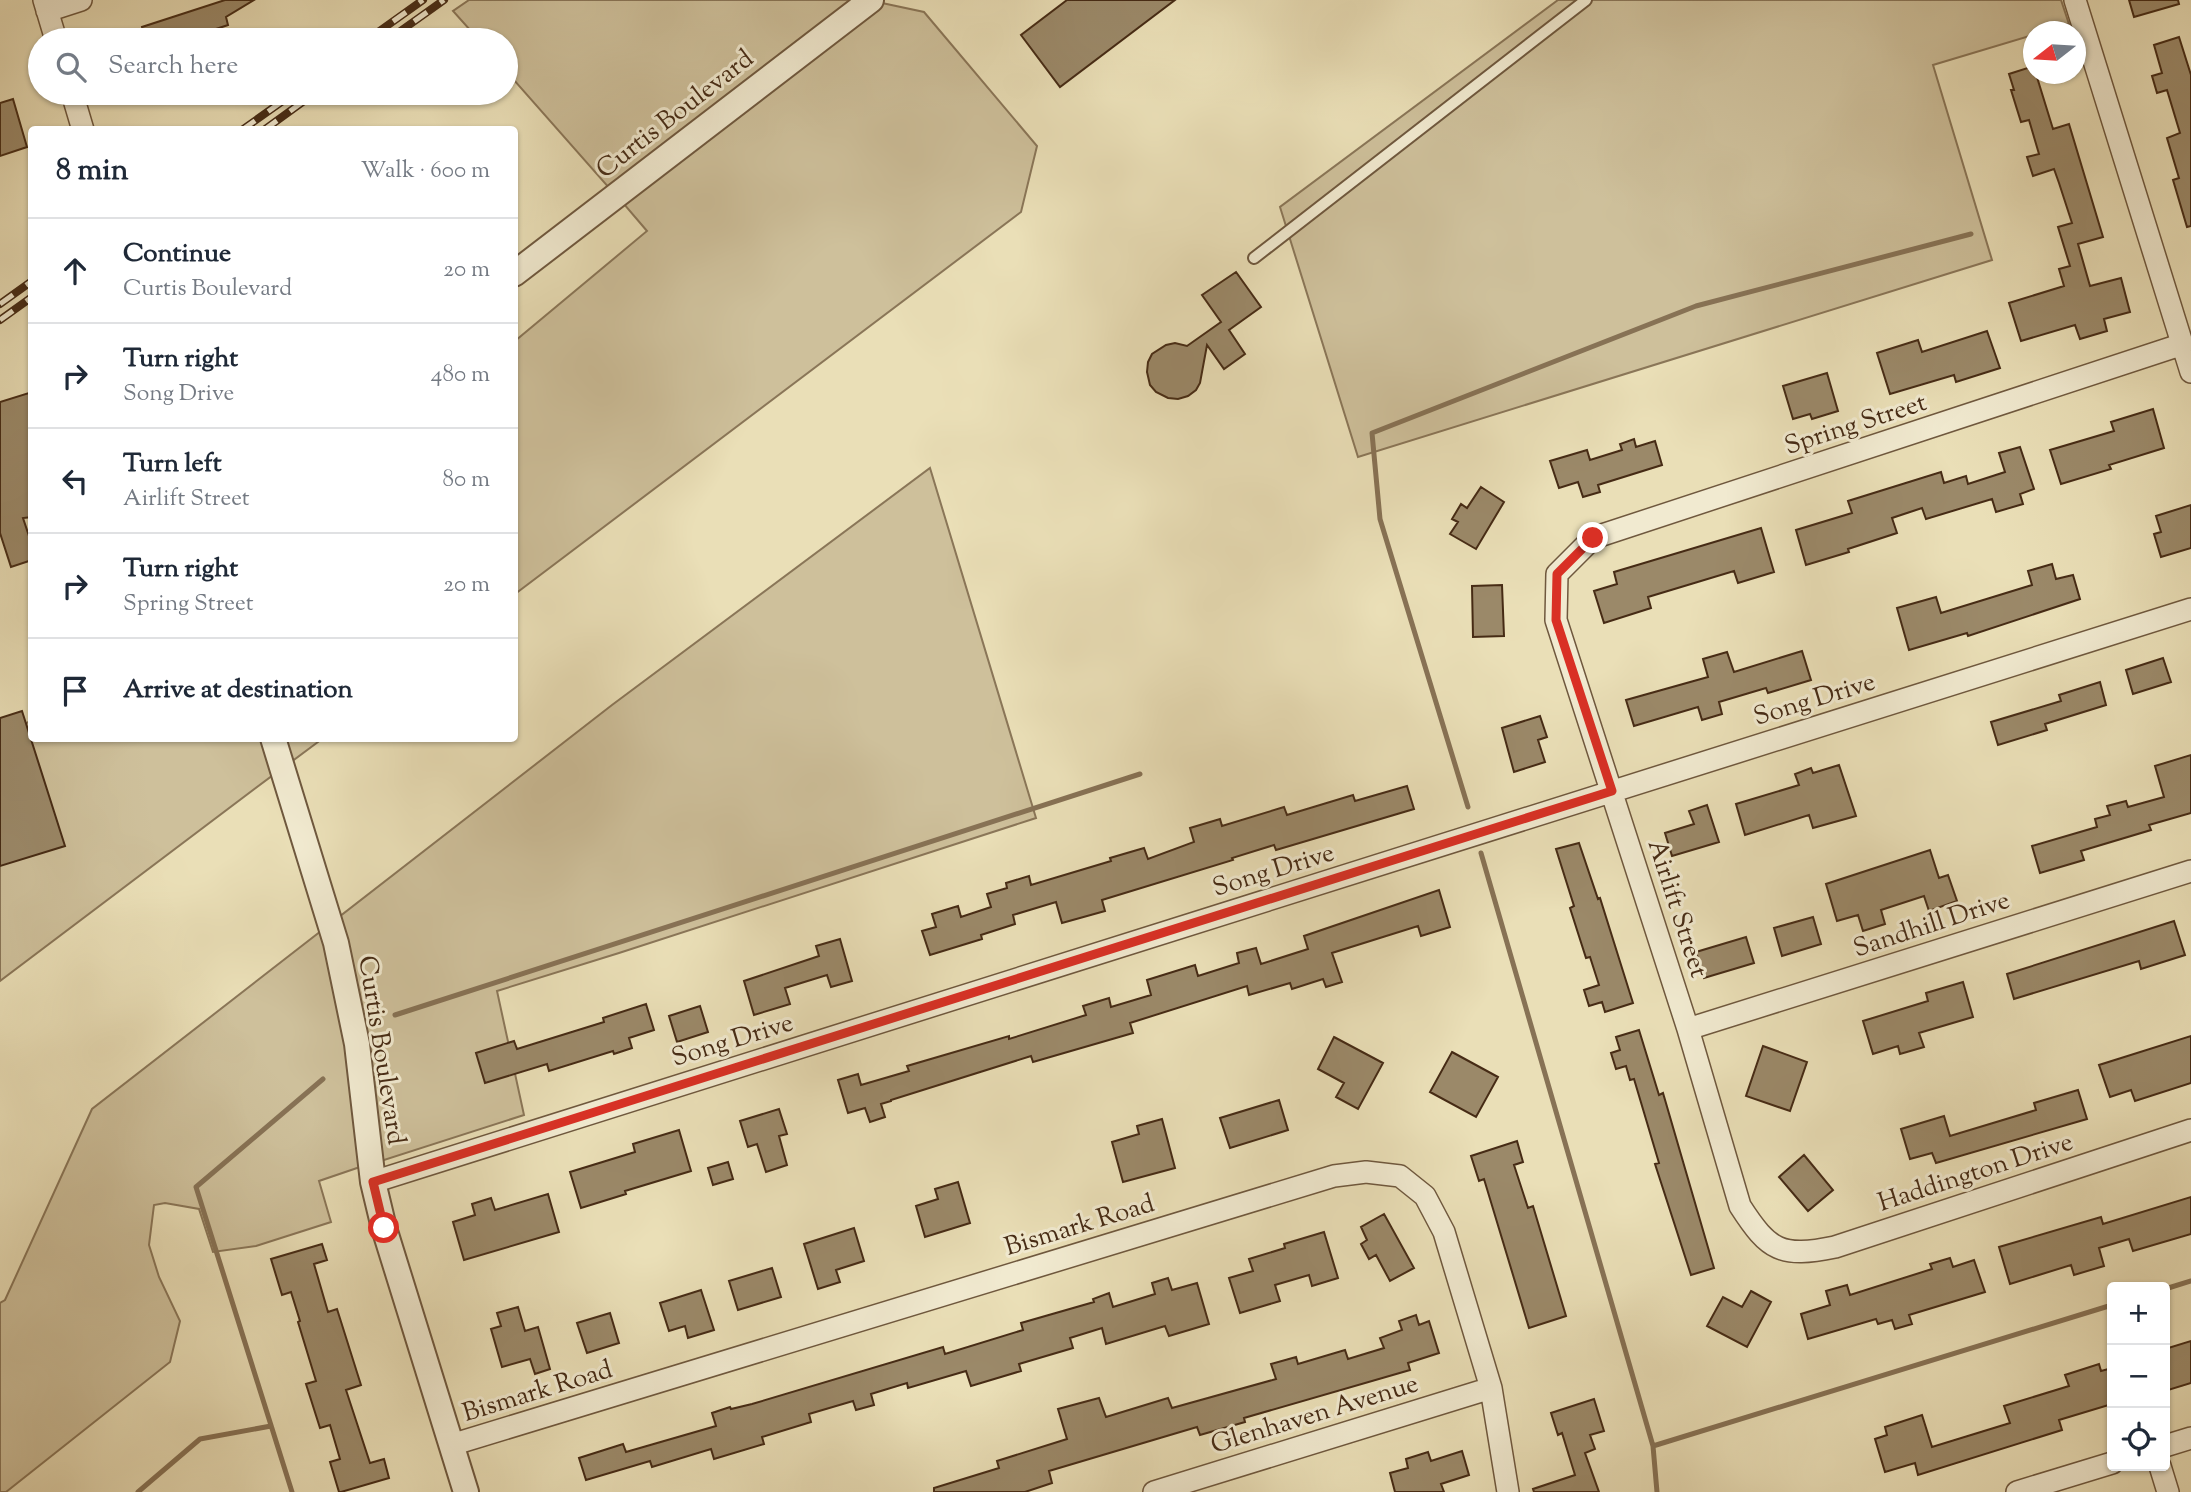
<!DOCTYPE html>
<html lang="en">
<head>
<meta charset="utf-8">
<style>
	body { margin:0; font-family:"Sorts Mill Goudy",serif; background:#f6f6f7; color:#1f2937 }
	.controls { position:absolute; right:21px; bottom:21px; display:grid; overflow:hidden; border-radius:7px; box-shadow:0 2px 5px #0004 }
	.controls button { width:63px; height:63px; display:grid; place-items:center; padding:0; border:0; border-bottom:2px solid #e0e1e3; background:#fff; color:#1f2937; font:35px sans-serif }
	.compass { position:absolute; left:2023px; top:21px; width:63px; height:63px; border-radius:50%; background:#fff; box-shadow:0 2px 5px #0004; rotate:253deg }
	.stop { position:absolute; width:21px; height:21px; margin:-16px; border:5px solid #d93025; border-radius:50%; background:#fff }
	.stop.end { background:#d93025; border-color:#fff; box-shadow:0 2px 7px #0008 }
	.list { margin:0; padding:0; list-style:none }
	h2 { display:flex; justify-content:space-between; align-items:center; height:91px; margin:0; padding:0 28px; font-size:30px }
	h2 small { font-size:23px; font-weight:400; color:#747a83 }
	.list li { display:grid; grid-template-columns:46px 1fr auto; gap:21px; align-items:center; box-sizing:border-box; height:105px; padding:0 28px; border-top:2px solid #e0e1e3 }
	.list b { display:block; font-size:26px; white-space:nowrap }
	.list p { margin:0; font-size:23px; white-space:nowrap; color:#747a83 }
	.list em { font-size:23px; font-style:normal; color:#747a83 }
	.icon { flex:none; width:38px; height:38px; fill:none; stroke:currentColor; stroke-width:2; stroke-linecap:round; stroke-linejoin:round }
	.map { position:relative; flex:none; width:2191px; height:1492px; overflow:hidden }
	.search { position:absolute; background:#fff; box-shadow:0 2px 5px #0004; left:28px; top:28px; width:490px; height:77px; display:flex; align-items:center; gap:18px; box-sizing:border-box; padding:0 24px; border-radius:38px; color:#747a83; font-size:26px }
	.panel { position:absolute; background:#fff; box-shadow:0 2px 5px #0004; left:28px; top:126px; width:490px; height:616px; border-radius:7px }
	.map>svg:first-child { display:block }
	.green { fill:#cec09b; stroke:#8a7658; stroke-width:2 }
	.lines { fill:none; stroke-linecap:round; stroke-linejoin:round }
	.stream { stroke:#877255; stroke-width:5 }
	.building { fill:#9b8969; stroke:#462b15; stroke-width:2 }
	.service-casing { stroke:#6f583e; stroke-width:14 }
	.minor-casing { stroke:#6f583e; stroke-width:24 }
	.tertiary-casing { stroke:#6f583e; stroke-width:28 }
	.service { stroke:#f1ead0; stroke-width:10 }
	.minor { stroke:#f1ead0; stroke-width:21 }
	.tertiary { stroke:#f1ead0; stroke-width:24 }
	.rail-casing { stroke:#462b15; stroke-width:8 }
	.rail { stroke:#f1ead0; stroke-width:5; stroke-dasharray:16; stroke-linecap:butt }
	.route { stroke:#d93025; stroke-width:9 }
	.labels { text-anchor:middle; stroke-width:6; stroke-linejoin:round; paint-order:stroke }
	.street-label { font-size:26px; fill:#462b15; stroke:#f1ead0 }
</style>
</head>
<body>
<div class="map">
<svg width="2191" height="1492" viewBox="0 0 2191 1492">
	<rect width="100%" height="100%" fill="#eadfb7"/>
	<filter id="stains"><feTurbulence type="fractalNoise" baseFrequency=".00286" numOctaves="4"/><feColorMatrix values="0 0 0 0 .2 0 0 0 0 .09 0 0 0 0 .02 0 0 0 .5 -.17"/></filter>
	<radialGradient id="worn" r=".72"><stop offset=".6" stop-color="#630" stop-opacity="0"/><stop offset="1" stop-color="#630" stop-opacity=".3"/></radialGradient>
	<!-- green -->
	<path class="green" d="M469,0H855L610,189L506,71V40H479L453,11Z
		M1558,0H2061L2069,24L2044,31L2034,32L2033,35L1933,65L1992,260L1358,457L1280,207Z
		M882,3L924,12L1037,146L1021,212L515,594V341L647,231L623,203Z
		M930,468L1036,818L619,953L497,991L524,1115L381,1161L339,917L612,705Z
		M31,720L32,738L262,739L273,775L0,981V742Z
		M284,738L322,739L291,762Z
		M321,931L347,1046L360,1167L319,1181L331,1222L256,1246L213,1252L199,1209L165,1203L154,1205L149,1245L159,1277L180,1321L170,1362L6,1492H0V1303L5,1300L92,1109Z"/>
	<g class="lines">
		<!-- stream -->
		<path class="stream" d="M1468,807L1380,519L1372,433L1696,306L1971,234
			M1481,853L1653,1446L1657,1492
			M395,1015L1140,774
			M2165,1289L2191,1281
			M1653,1446L2112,1305
			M138,1492L200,1439L271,1426
			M292,1492L196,1187L323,1079"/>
	</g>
	<!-- building -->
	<path class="building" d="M225,0H254L226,17L228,25L207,32L209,40H146L142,27Z
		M1067,0H1175L1060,87L1021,35Z
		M2129,0H2178L2179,4L2134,17Z
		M2179,37L2191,75V226L2187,227L2173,180L2179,178L2167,138L2180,133L2167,90L2157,93L2152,76L2162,73L2154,45Z
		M2034,66V74H2036L2053,129L2069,124L2103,237L2078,244L2090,286L2121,278L2130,312L2104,319L2107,331L2080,339L2075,325L2021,341L2009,303L2064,286L2059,269L2070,266L2058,227L2072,223L2059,183L2054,169L2033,176L2027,157L2039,154L2029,120L2021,122L2011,90H2014L2009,74Z
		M13,99L27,147L0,156V103Z
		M1236,272L1261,307L1229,330L1245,354L1224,369L1207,345L1200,383L1196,390L1188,396L1178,399L1168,398L1156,392L1150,385L1147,372L1148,362L1152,354L1166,345L1175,343L1187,346L1221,322L1202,295Z
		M1987,331L2000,368L1956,382L1954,375L1890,394L1877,353L1918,340L1922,352Z
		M1827,373L1838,411L1812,419L1810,414L1793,419L1783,386Z
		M32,392V517L23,518L32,545V560L11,567L0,533V402Z
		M2153,409L2164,448L2109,465L2111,469L2061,484L2050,450L2114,431L2111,422Z
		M1634,439L1636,447L1655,441L1662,465L1598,485L1600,492L1583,497L1578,482L1559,488L1550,461L1587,450L1590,460L1622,450L1620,444Z
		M2020,447L2034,489L2020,494L2023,504L1996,512L1992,499L1926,519L1922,508L1892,518L1897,533L1848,549L1849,552L1806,565L1796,530L1852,513L1848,501L1941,472L1944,483L1966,476L1968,484L2005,472L1999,453Z
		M1481,487L1504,502L1476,549L1450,534L1458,522L1452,519L1461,504L1467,508Z
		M2191,505V548L2161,557L2154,534L2161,532L2156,516Z
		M1761,528L1774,572L1738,583L1734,571L1648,597L1651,608L1604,623L1594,591L1617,584L1614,572Z
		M2052,564L2056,579L2073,575L2080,599L1968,636L1967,633L1909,650L1897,608L1936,597L1941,613L2032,585L2028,571Z
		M1502,585L1504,636L1473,637L1472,586Z
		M1802,651L1811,680L1768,693L1766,688L1719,702L1722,714L1702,720L1698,707L1634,726L1626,700L1708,677L1703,659L1727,652L1734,672Z
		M2163,658L2171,682L2133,694L2126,670Z
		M2100,682L2106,705L2045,724L2047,730L1998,745L1991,722L2061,701L2059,695Z
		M22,711L65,846L0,866V718Z
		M1540,716L1547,737L1538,740L1545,762L1514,772L1502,728Z
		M2191,755V813L2149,825L2151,830L2081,851L2084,860L2040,873L2032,846L2097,827L2095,819L2110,815L2107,806L2126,801L2128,807L2164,797L2155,766Z
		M1839,765L1856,816L1813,828L1809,815L1745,835L1736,804L1799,785L1795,774L1811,768L1813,773Z
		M1407,786L1414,809L1276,850L1274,845L1232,858L1233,860L1102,900L1105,911L1062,923L1056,902L1013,915L1015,924L981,935L982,939L930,955L922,931L936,927L932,914L958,906L961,917L991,907L987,894L1007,888L1006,883L1029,876L1031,885L1111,861L1110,858L1144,848L1148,859L1194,842L1190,828L1220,819L1222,826L1284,807L1287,815L1353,795L1355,801Z
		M1707,805L1719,842L1672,856L1665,833L1694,824L1689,811Z
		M1579,843L1598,899L1600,898L1633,1003L1605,1012L1602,1002L1589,1006L1584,990L1599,985L1590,957L1586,958L1570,908L1574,906L1556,849Z
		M1930,850L1939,878L1948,875L1957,901L1929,911L1924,896L1881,910L1885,924L1863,931L1858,915L1837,921L1826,884Z
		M1439,890L1450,927L1421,936L1418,926L1332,953L1342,982L1326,987L1323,979L1292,989L1290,983L1249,995L1247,986L1130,1023L1133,1033L1033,1062L1031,1056L891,1100V1101L881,1104L885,1117L870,1122L865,1108L848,1113L838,1080L858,1074L861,1085L909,1071L907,1066L1009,1036V1039L1086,1015L1083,1006L1109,998L1111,1007L1151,995L1147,980L1195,965L1198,976L1239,963L1237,953L1256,948L1261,964L1308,949L1304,936Z
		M1813,917L1821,944L1782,956L1774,928Z
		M2174,921L2185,955L2141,969L2139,961L2014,999L2007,974Z
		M1746,937L1754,963L1704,978L1696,952Z
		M840,939L852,981L831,987L827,975L785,988L790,1004L754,1015L744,981L819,956L816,946Z
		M1963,982L1973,1017L1919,1033L1924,1047L1900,1054L1898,1046L1873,1054L1863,1021L1928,1001L1926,993Z
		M646,1004L654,1030L629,1038L632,1048L614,1054L613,1051L549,1071L547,1064L485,1083L476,1053L514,1041L517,1049L604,1022L603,1018Z
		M700,1006L708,1032L677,1042L669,1016Z
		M1639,1030L1659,1095L1663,1093L1714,1268L1691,1275L1655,1164L1659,1163L1634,1079L1630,1080L1626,1066L1616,1069L1611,1053L1620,1050L1616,1037Z
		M2191,1036V1083L2135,1101L2131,1090L2110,1097L2099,1065Z
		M1334,1037L1383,1063L1358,1109L1336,1097L1344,1083L1318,1069Z
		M1763,1046L1807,1062L1790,1111L1746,1096Z
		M1452,1052L1498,1077L1476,1117L1430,1092Z
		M2078,1090L2087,1119L1936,1163L1932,1153L1910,1159L1901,1129L1944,1116L1950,1136L2036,1110L2034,1103Z
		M1279,1100L1288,1130L1230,1148L1220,1118Z
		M779,1109L787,1134L779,1136L787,1165L766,1172L757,1144L748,1147L740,1121Z
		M1162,1119L1175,1168L1123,1182L1112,1142L1139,1134L1137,1126Z
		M679,1130L691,1171L625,1191L626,1194L581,1208L570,1172L635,1152L633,1144Z
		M1517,1141L1523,1162L1514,1165L1528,1208L1533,1206L1566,1316L1529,1328L1484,1179L1479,1181L1471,1156Z
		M1804,1155L1833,1190L1808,1211L1779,1177Z
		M728,1162L733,1179L713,1185L708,1168Z
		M958,1182L970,1223L925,1237L916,1206L938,1199L935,1189Z
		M548,1194L559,1232L464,1260L453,1222L475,1215L472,1204L491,1198L495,1210Z
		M2191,1197V1234L2133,1251L2129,1239L2099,1248L2104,1266L2074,1275L2071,1265L2010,1284L1999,1247L2101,1217L2103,1224Z
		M1384,1214L1414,1268L1390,1281L1376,1255L1369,1259L1361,1244L1367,1240L1361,1227Z
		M854,1228L864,1261L836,1270L840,1282L818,1289L804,1244Z
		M1324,1232L1338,1278L1312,1286L1309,1275L1275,1285L1280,1301L1240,1313L1229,1278L1253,1271L1249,1259L1285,1248L1284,1244Z
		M322,1244L327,1260L314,1264L328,1312L337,1309L361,1385L346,1390L370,1463L384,1459L389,1478L341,1492H339L330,1462L340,1459L330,1425L320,1428L306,1384L316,1381L298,1322L300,1321L291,1292L282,1295L271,1259Z
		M1950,1258L1953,1267L1974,1260L1985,1292L1909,1315L1912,1324L1895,1329L1892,1320L1878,1324L1876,1319L1808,1339L1801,1314L1830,1305L1826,1291L1847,1285L1850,1295L1932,1269L1930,1264Z
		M772,1268L781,1297L738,1310L729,1281Z
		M1168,1278L1172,1290L1197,1283L1209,1324L1169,1336L1165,1326L1106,1344L1102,1328L1070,1338L1073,1348L1019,1364L1021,1371L971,1386L966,1371L908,1388L907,1383L871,1394L874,1405L856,1410L853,1401L809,1414L811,1422L762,1437L764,1444L714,1459L711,1449L652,1467L650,1461L586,1480L579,1458L623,1444L626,1452L716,1426L712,1413L730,1407L731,1409L752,1404L943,1347L945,1354L1023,1330L1021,1323L1094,1302L1093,1299L1109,1293L1113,1307L1155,1294L1152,1283Z
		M701,1290L714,1330L688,1338L685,1326L669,1331L660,1303Z
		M1751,1291L1771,1302L1747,1347L1707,1326L1723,1297L1742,1307Z
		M518,1307L525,1331L538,1327L550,1369L535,1374L530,1359L502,1367L491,1329L501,1326L497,1313Z
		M610,1313L619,1343L587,1353L577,1323Z
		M1416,1315L1419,1325L1429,1321L1439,1353L1408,1363L1410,1370L1244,1418L1245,1422L1200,1435L1197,1427L1049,1471L1052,1483L1025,1492H934V1488L999,1468L997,1461L1067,1439L1058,1409L1099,1398L1106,1417L1168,1398L1172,1408L1276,1379L1271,1364L1296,1357L1298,1364L1345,1350L1348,1359L1384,1348L1380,1338L1402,1330L1399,1321Z
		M2191,1341V1383L2165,1391V1349Z
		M2099,1364L2101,1371L2112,1368V1404L2059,1420L2062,1430L1918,1475L1915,1463L1885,1472L1875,1439L1887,1435L1885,1427L1922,1415L1932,1447L2010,1423L2004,1406L2069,1386L2065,1375Z
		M1594,1399L1604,1431L1590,1435L1595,1449L1585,1453L1599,1492H1534L1533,1489L1575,1475L1562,1433L1558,1435L1551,1413Z
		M1462,1451L1469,1475L1441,1484L1444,1492H1395L1390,1473L1408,1468L1406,1459L1428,1452L1431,1461Z"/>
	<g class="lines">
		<defs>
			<path id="service" d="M1254,258L1586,0"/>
			<path id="minor" d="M44,0L56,40
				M2075,0L2191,372
				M47,11L81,0
				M72,93L83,130
				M2183,344L1593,538L1557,574L1556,620L1688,1029L1740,1206C1769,1251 1781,1258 1835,1247L2191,1130
				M1688,1029L2191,871
				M373,1182L2191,609
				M451,1445L1334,1176L1366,1172L1400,1176L1425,1196L1444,1232L1491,1388L1508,1492
				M2165,1446L2191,1438
				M2160,1466L2168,1492
				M1154,1492L1491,1388
				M2017,1492L2112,1463"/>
			<path id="tertiary" d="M514,274L871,0
				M273,738L336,943L357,1044L373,1182L384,1228L466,1492"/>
		</defs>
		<!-- service casing -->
		<use href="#service" class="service-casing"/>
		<!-- minor casing -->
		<use href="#minor" class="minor-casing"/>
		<!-- tertiary casing -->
		<use href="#tertiary" class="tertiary-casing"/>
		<!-- service -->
		<use href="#service" class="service"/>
		<!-- minor -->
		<use href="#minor" class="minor"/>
		<!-- tertiary -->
		<use href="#tertiary" class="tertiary"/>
		<defs>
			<path id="rail" d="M367,40L423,0
				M388,40L444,0
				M242,130L294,93
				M264,130L315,93
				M0,304L32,281
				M0,320L32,297"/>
		</defs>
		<!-- rail casing -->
		<use href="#rail" class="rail-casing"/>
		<!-- rail -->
		<use href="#rail" class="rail"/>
	</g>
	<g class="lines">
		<!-- route -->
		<path class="route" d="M384,1228L373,1182L1612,791L1556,620L1557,574L1593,538"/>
	</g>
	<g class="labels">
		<!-- street labels -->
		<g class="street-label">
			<text transform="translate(674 113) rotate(-38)" y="9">Curtis Boulevard</text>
			<text transform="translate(1855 423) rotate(-18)" y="9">Spring Street</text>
			<text transform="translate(1814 698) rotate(-17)" y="9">Song Drive</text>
			<text transform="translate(1273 869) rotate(-17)" y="9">Song Drive</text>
			<text transform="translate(1679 908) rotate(72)" y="9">Airlift Street</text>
			<text transform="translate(1931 923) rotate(-18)" y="9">Sandhill Drive</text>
			<text transform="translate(732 1039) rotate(-17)" y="9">Song Drive</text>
			<text transform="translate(383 1050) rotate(81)" y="9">Curtis Boulevard</text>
			<text transform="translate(1975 1171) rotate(-18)" y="9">Haddington Drive</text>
			<text transform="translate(1079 1224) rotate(-17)" y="9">Bismark Road</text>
			<text transform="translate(537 1390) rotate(-17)" y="9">Bismark Road</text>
			<text transform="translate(1314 1413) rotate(-17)" y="9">Glenhaven Avenue</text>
		</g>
	</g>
	<rect width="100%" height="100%" filter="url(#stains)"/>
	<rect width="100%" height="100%" fill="url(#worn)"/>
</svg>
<div class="controls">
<button>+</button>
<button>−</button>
<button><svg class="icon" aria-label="locate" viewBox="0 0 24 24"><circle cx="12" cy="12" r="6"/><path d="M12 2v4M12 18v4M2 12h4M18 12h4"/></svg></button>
</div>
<svg class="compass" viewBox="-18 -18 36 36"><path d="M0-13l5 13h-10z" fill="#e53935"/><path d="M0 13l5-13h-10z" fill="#747a83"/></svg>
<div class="stop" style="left:384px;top:1228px"></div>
<div class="stop end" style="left:1593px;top:538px"></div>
<div class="search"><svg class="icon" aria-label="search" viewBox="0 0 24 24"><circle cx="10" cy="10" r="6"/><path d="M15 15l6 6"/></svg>Search here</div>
<section class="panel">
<h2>8 min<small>Walk · 600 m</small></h2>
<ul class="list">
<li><svg class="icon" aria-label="ahead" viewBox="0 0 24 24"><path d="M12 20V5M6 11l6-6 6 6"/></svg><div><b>Continue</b><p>Curtis Boulevard</p></div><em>20 m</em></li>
<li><svg class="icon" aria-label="right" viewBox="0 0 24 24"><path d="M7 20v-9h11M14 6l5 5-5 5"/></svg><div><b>Turn right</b><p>Song Drive</p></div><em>480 m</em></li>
<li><svg class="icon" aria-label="left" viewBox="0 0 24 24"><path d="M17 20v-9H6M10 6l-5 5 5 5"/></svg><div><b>Turn left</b><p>Airlift Street</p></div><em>80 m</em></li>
<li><svg class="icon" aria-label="right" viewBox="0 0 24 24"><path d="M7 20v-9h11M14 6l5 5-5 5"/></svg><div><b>Turn right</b><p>Spring Street</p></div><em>20 m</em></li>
<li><svg class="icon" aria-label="arrive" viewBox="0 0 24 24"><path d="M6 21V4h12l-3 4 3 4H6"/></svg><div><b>Arrive at destination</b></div></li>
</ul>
</section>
</div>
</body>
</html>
